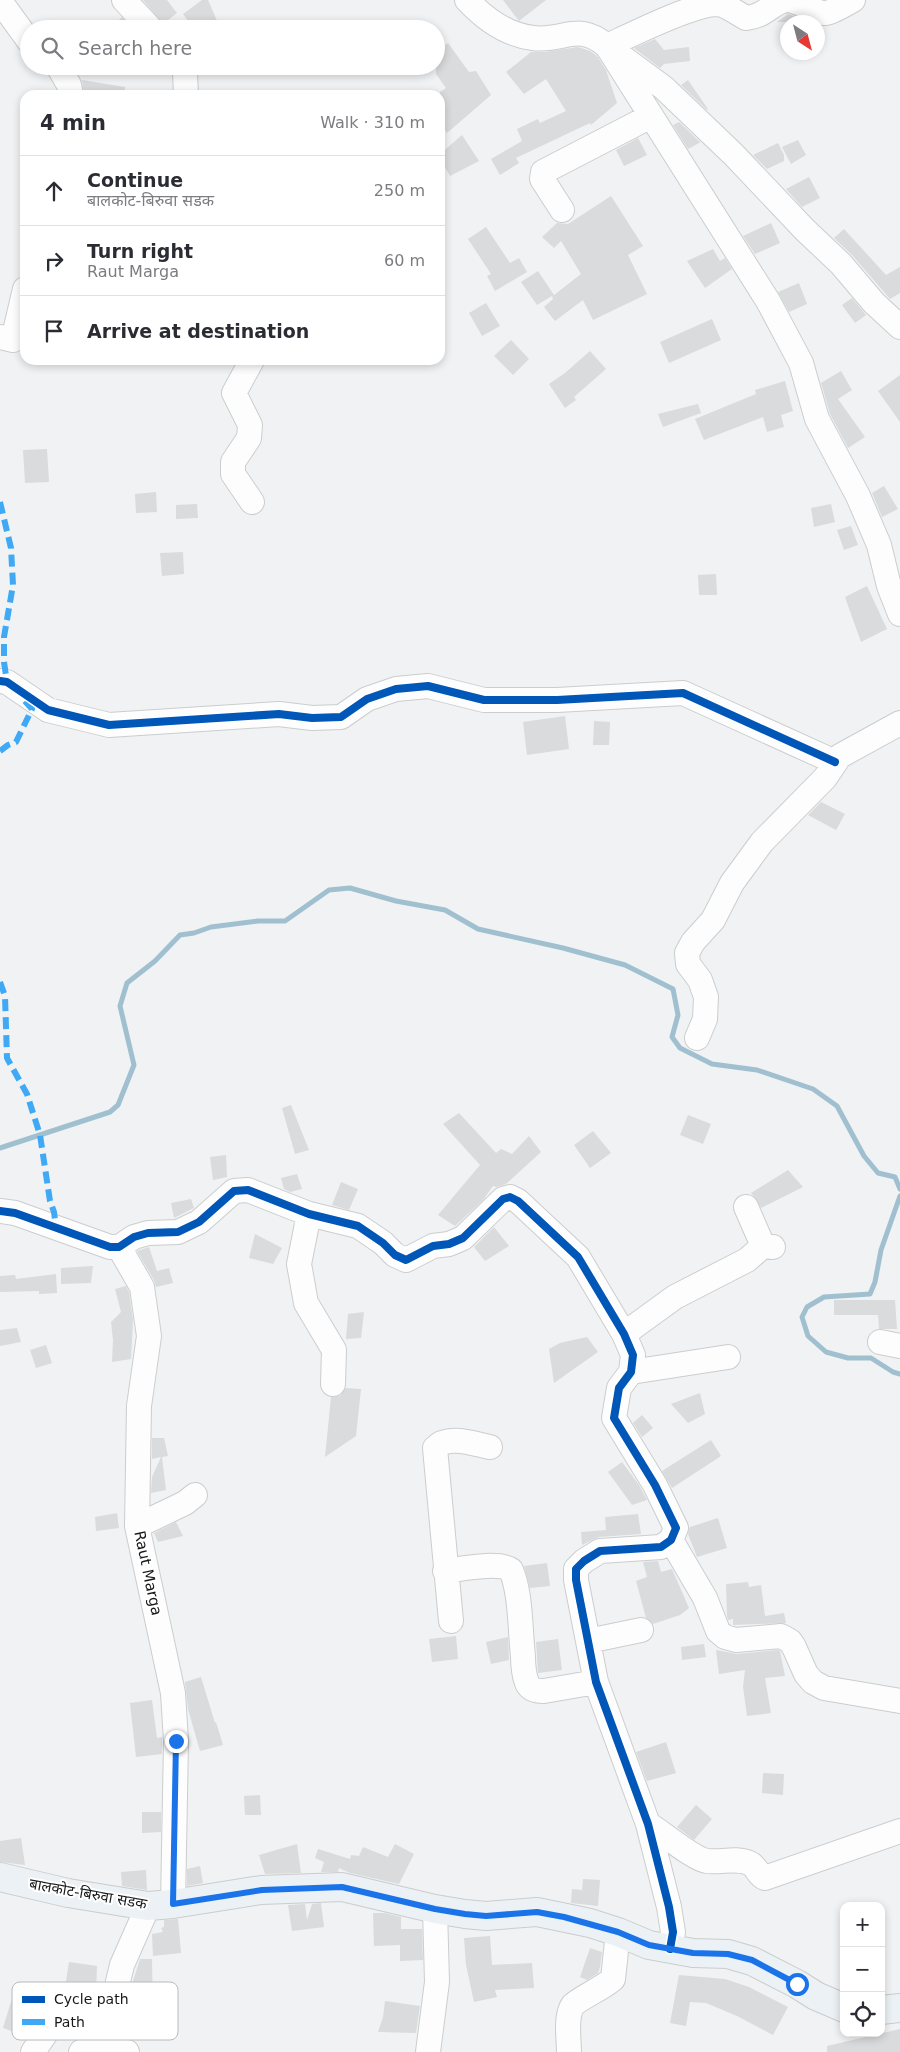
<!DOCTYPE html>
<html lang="en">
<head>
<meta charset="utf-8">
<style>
	body { margin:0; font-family:"DejaVu Sans","Noto Sans Devanagari",sans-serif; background:#f2f2f3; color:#2b2b33 }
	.controls { position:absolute; right:15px; bottom:15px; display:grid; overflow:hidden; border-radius:10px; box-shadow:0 2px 8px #0003 }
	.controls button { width:45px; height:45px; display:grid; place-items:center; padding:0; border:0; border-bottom:1px solid #e1e1e2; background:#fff; color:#2b2b33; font:25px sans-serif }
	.compass { position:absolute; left:780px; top:15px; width:45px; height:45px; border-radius:50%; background:#fff; box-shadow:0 2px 8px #0003; rotate:144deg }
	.stop { position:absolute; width:15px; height:15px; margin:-11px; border:4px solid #1a73e8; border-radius:50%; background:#fff }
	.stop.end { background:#1a73e8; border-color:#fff; box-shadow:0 1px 5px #0008 }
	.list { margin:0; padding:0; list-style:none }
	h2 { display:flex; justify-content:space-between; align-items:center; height:65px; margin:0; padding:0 20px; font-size:21px }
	h2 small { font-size:16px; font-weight:400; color:#7c7c81 }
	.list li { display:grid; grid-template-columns:32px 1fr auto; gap:15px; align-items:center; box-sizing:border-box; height:70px; padding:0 20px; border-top:1px solid #e1e1e2 }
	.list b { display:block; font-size:19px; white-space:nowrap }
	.list p { margin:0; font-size:16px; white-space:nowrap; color:#7c7c81 }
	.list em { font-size:16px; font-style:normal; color:#7c7c81 }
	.icon { flex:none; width:28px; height:28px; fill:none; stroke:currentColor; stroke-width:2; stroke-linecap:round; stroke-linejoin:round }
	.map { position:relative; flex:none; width:900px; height:2052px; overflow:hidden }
	.search { position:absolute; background:#fff; box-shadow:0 2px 8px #0003; left:20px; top:20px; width:425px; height:55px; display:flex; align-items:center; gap:12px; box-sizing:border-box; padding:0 18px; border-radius:28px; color:#7c7c81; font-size:19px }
	.panel { position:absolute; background:#fff; box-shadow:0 2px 8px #0003; left:20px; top:90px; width:425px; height:275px; border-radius:15px }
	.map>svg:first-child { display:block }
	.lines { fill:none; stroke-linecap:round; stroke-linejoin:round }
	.stream { stroke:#a0c0d0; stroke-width:5 }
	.building { fill:#d9dbdc }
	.minor-casing { stroke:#cbcdce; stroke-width:26 }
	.major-casing { stroke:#cbcccd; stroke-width:30 }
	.minor { stroke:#fdfdfd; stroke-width:24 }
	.major { stroke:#ebf1f4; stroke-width:28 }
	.quiet { stroke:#3fa9f5; stroke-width:6; stroke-dasharray:12 6; stroke-linecap:butt }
	.cycleway-casing { stroke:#fff; stroke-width:11 }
	.cycleway { stroke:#0057b8; stroke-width:8 }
	.route { stroke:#1a73e8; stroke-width:6 }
	.labels { text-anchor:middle; stroke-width:4; stroke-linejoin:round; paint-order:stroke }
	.street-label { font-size:15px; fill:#171819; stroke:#fff }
	.key { fill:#fff; stroke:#b9baba; stroke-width:1 }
	.key-label { font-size:14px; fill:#171819 }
</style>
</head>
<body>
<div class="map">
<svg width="900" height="2052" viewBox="0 0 900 2052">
	<rect width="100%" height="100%" fill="#f0f2f4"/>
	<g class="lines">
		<!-- stream -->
		<path class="stream" d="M0,1148L110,1112L118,1105L134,1065L120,1006L127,983L155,961L180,935L194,933L211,927L258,921H285L329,890L350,888L396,901L445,910L478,929L563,948L625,965L673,989L678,1015L672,1037L680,1048L712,1064L757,1070L813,1089L837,1106L864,1156L878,1173L895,1177L900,1189
			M900,1196L881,1250L875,1282L870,1294L824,1297L807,1307L802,1317L808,1336L826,1352L848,1358H871L893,1372L900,1374"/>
	</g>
	<!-- building -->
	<path class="building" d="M143,0H167L177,13L163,24Z
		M202,0H208L218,23L209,29H194L183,14Z
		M503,0H546L519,21Z
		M788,14L797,17L808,22H777Z
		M122,17L132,29H110Z
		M655,39L664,50L689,47L690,61L664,64L660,68L634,48Z
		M448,43L469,72L476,71L491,95L447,133L440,122V92L446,88L436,74V52Z
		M578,47L590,51L597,56L606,70L617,103L591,125L590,123L516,158L519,163L500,175L491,159L522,141L517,129L538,119L540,123L566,111L546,79L524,94L506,72L531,52H545Z
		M82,80L125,87V95H84Z
		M688,80L708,109L707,110L681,85Z
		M679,122L700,142H701L688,149L673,125Z
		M462,135L479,161L450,176L440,159V154Z
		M638,138L647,155L624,166L616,150Z
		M798,140L806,155L791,164L782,147Z
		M778,143L784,155V161L767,169L753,155Z
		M809,177L820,198L802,207L786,189Z
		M611,196L643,246L628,255L647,294L593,320L583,300L555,321L544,307L553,299L552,296L537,305L521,282L538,271L554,295L581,274L561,241L554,248L542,237L557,223L568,224Z
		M771,223L780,243L755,254L743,236Z
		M486,227L510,263L519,258L527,272L495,291L487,276L491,274L468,239Z
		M844,229L886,275L900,267V293L890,299L852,255L834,238Z
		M713,249L720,261L725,258L732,269L705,288L687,261Z
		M799,283L807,304L789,312L778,292Z
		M852,298L866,315L855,323L842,305Z
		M486,303L500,326L482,336L469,313Z
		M712,319L721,340L669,363L660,342Z
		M511,340L529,359L513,375L494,356Z
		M590,351L606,369L574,397L576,400L565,408L549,384L565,373Z
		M841,371L852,390L838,399L865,437L848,448L830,414L821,383Z
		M900,375V422L878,391Z
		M785,381L793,411L781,415L784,427L767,432L763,417L704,440L695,419L756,394L755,390Z
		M698,404L701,413L663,427L658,414Z
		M47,449L49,482L25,483L23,450Z
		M884,486L898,509L882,517L872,493Z
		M156,492L157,512L136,513L135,494Z
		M197,504L198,518L176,519V505Z
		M831,504L835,522L814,527L811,508Z
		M851,526L858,545L844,550L837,530Z
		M183,552L184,574L162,576L160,553Z
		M716,574L717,595H699L698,575Z
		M867,586L887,629L861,642L845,597Z
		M565,716L569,749L527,755L523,722Z
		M594,721L610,722L609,745H593Z
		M821,802L845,814L836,830L808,815Z
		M291,1105L309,1150L295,1154L282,1108Z
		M459,1113L496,1153L501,1149L512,1154L529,1136L541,1152L506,1184L497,1187L493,1186L483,1200L455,1226L438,1215L480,1165L443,1124Z
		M688,1115L711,1124L703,1144L680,1135Z
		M593,1131L611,1153L590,1168L574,1145Z
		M226,1155L227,1177L213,1180L210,1157Z
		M788,1170L803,1187L761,1208L751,1193Z
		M297,1174L302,1189L290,1192L284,1189L281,1178Z
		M341,1182L358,1189L349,1210L332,1205Z
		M191,1199L194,1208L174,1218L171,1203Z
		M494,1227L509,1246L485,1261L474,1247Z
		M255,1234L282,1248L273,1264L249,1258Z
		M149,1247L157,1271L169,1268L173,1283L156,1287L154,1280L137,1251Z
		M93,1266L91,1283L61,1284V1268Z
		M56,1274L57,1293L39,1294V1291L0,1292V1276L15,1275L16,1279Z
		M126,1286L129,1292L133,1320L131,1359L112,1362L113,1340L111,1322L121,1312L115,1289Z
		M834,1300H895L897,1329H879L878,1315H834Z
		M364,1312L361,1338L346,1339L348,1314Z
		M17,1328L21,1342L0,1346V1330Z
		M587,1337L598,1352L554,1383L549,1349L560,1343Z
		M46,1345L52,1363L36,1368L30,1350Z
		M346,1388L361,1389L356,1436L325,1457L331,1397L340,1396Z
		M700,1393L705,1414L688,1423L671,1404Z
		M642,1415L653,1428L642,1437L633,1423Z
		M152,1438H164L168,1456L162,1457L166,1490L151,1493L152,1477L161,1457L152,1459Z
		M711,1440L721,1456L672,1488L662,1471Z
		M622,1462L639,1485L647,1500L632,1505L608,1472Z
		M117,1513L119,1528L96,1531L95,1517Z
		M638,1514L641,1534L599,1537L582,1545L581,1532L606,1530L605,1517Z
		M718,1518L727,1548L697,1557L688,1534L690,1527Z
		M176,1522L183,1536L158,1542L154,1533Z
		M658,1561L661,1572L672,1569L689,1608L680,1615L653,1624L646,1618L636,1581L647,1577L643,1562Z
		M547,1563L550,1586L530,1588L524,1566Z
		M748,1582L749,1587L761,1585L765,1616L784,1613L786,1623L733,1625V1619L728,1620L727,1616L726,1584Z
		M456,1636L458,1659L432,1662L429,1639Z
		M508,1637L509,1660L491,1664L486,1642Z
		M558,1639L562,1670L538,1673L536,1642Z
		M704,1644L706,1657L682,1660L681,1647Z
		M716,1650L737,1654L778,1650L780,1651L785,1676L765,1678L771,1713L747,1716L743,1687L745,1670L719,1674Z
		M201,1677L215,1723L216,1722L223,1745L200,1751L188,1709L185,1682Z
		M152,1700L157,1738L162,1737V1754L136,1757L130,1703Z
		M666,1742L676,1773L647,1781L636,1752Z
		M763,1773L784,1774L783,1795L762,1793Z
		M260,1795L261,1815H245L244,1796Z
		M696,1805L712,1819L694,1840L677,1827Z
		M142,1812H161V1832L142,1833Z
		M21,1838L25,1865L0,1862V1841Z
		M297,1844L301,1873L265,1874L259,1855Z
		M395,1844L414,1854L399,1884L350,1873L339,1868L338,1872H321L324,1862L315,1858L318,1849L350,1859L351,1855L359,1856L363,1847L388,1857Z
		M200,1866L203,1883L187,1886V1869Z
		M146,1870L147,1890L122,1886L121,1872Z
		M583,1879L600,1880L598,1906L571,1903L572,1889L582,1890Z
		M321,1903L324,1927L292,1931L288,1905L305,1904L307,1920L312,1904Z
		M373,1913H384L401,1917V1929H422L423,1960L400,1961V1945L374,1946Z
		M178,1919L181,1953L153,1956L152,1934L163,1932L161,1928L164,1927V1920Z
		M490,1936L492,1965L532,1963L534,1988L495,1990L497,1997L474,2002L466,1965L464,1938Z
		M590,1948L602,1952L600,1967L598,1973L587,1980L580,1977Z
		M140,1959H152L153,2010L126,2014L124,2004L128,1997Z
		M69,1962L97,1966L96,1992L64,1994Z
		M679,1975L725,1979L749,1987L788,2007L773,2035L737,2016L706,2003L690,2002L686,2026L670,2023Z
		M13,1995L40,2006L28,2034L22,2030L20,2034L3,2028Z
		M385,2001L420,2006L416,2033L378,2032L383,2017Z
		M900,2029V2052H827V2046Z"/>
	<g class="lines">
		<defs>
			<path id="minor" d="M124,0L151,29
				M467,0C484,18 507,35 533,38C565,42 577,21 607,46L768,301L801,363L817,419L858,496L879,545L889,586L900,614
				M786,0C771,3 766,16 746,18C738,14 727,5 718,4C694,3 631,35 607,46L664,88L734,155L805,230L841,264L874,303L900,327
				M790,0C827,11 814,23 853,0
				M0,1L29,41
				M58,66L69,85L71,95
				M182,66L185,73L186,95
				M562,210L542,179L543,172L651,116
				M0,337L13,340L25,289
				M252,502L233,474V462L249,438L250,425L234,393L252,360
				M0,681L7,682L48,710L109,725L279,714L312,718L341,717L367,699L396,689L428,686L484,700H557L683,693L835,762
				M697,1038L705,1019L706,997L700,980L688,964L687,953L693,942L713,920L732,883L762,842L825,778L840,756L900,723
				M746,1207L763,1246
				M0,1211L15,1213L110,1247H119L134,1237L148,1233L178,1232L199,1222L234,1191L248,1190L309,1214L358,1226L383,1243L395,1255L406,1260L433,1246L449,1244L463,1238L503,1199L510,1197L518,1201L578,1257L624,1334L633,1355L631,1372L619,1388L614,1418L655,1485L676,1528L671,1540L661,1547L600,1551L584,1561L576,1569V1580L596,1682L648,1824L669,1907L673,1932L670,1949
				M309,1214L299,1264L306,1303L334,1350L333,1384
				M119,1247L142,1287L149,1336L139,1406L137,1526L173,1693L176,1741L173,1904
				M624,1334L675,1297L747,1260L763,1246L773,1247
				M880,1342L900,1346
				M631,1372L728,1357
				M137,1526L185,1503L195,1495
				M671,1540L705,1598L718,1631L725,1637L736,1640L781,1636L790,1641L794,1647L806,1674L813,1682L824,1688L900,1701
				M445,1571C461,1569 499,1561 511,1570C521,1593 520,1630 523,1656C523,1664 524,1675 527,1683C530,1690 537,1691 544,1691L596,1682
				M451,1621L435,1448C448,1434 474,1444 490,1447
				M588,1641L641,1630
				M648,1824C662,1832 693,1859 707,1861C720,1863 736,1857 749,1863C757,1866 757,1875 765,1878L900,1831
				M33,2052L58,2015L69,2006H97L107,2002L115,1994L122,1965L148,1906
				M81,2052L108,2049L127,2052
				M428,2052L437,1982L435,1909
				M569,2052C569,2039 565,2016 573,2005C580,1998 603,1988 613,1979L618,1932"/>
			<path id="major" d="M0,1877L68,1893L148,1906L173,1904L261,1890L342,1887L435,1909L465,1914L486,1916L537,1912L590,1923L618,1932L649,1945L693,1953L728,1954L752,1961L797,1984L816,1996L844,2008
				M881,2010L900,2008"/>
		</defs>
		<!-- minor casing -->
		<use href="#minor" class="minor-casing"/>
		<!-- major casing -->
		<use href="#major" class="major-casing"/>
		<!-- minor -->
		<use href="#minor" class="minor"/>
		<!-- major -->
		<use href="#major" class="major"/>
		<!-- quiet -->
		<path class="quiet" d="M0,502L11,548L13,585L4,637V662L7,682L9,684
			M0,751L8,745L16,742L32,709L24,700
			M0,982L5,996L7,1058L27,1094L40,1135L50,1201L54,1212L56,1228"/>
		<defs>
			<path id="cycleway" d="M0,681L7,682L48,710L109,725L279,714L312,718L341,717L367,699L396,689L428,686L484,700H557L683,693L835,762
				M0,1211L15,1213L110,1247H119L134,1237L148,1233L178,1232L199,1222L234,1191L248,1190L309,1214L358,1226L383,1243L395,1255L406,1260L433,1246L449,1244L463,1238L503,1199L510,1197L518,1201L578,1257L624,1334L633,1355L631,1372L619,1388L614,1418L655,1485L676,1528L671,1540L661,1547L600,1551L584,1561L576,1569V1580L596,1682L648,1824L669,1907L673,1932L670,1949"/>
		</defs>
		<!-- cycleway casing -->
		<use href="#cycleway" class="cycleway-casing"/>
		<!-- cycleway -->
		<use href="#cycleway" class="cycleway"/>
	</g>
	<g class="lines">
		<!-- route -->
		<path class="route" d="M176,1741L173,1904L262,1890L342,1887L435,1909L465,1914L486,1916L537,1912L564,1917L618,1932L649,1945L693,1953L728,1954L752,1960L797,1984"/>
	</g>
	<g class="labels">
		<!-- street labels -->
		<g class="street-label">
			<text transform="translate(148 1573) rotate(78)" y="5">Raut Marga</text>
			<text transform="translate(88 1894) rotate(10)" y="5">बालकोट-बिरुवा सडक</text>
		</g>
	</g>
	<!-- legend -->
	<rect x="12" y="1982" width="166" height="58" rx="8" class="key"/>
	<rect x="22" y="1996" width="23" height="7" fill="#0057b8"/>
	<rect x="22" y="2019" width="23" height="6" fill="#3fa9f5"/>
	<g class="key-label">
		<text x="54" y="2004">Cycle path</text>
		<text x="54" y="2027">Path</text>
	</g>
</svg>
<div class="controls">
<button>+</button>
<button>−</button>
<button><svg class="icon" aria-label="locate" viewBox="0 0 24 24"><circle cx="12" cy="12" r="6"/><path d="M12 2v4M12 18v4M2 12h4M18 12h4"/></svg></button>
</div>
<svg class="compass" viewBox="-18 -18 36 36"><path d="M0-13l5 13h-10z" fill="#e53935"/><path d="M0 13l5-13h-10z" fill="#7c7c81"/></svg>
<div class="stop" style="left:797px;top:1984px"></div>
<div class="stop end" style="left:176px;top:1741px"></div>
<div class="search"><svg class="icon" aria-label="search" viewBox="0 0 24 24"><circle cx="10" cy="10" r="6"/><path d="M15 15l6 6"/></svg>Search here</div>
<section class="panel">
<h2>4 min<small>Walk · 310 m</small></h2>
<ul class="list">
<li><svg class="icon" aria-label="ahead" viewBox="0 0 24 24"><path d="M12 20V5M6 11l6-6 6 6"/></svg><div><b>Continue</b><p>बालकोट-बिरुवा सडक</p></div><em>250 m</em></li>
<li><svg class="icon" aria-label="right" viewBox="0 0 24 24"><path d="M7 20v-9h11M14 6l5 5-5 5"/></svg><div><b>Turn right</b><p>Raut Marga</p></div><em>60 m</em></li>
<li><svg class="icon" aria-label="arrive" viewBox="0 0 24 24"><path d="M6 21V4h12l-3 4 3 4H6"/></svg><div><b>Arrive at destination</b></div></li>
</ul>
</section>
</div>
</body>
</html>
